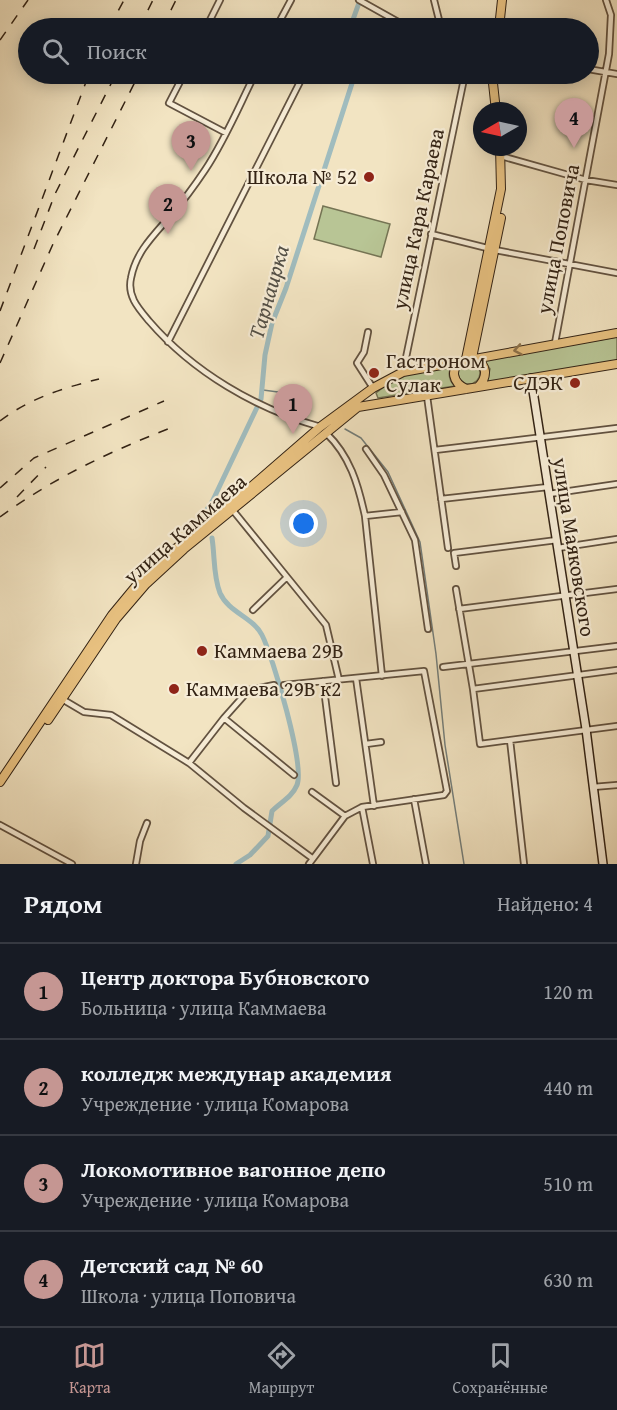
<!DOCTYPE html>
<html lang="ru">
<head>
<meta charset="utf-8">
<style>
	body { margin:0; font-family:"Gentium Book Plus",serif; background:#20242c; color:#f1f3f6 }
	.compass { position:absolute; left:473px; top:102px; width:54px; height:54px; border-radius:50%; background:#171b24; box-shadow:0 3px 15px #0003; rotate:261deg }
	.you { position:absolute; left:304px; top:524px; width:21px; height:21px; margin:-15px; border:4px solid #fff; border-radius:50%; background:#1a73e8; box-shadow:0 0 0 9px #1a73e833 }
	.badge { display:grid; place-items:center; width:39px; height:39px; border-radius:50%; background:#c59692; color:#111; font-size:20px; font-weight:700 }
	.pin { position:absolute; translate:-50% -50px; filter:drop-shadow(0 2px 3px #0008) }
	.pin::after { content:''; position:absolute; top:32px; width:21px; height:18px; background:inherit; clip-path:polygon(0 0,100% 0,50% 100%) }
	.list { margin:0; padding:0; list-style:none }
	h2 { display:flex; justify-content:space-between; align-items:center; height:78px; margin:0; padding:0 24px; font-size:26px }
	h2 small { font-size:20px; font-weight:400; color:#9ea1a6 }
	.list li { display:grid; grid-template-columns:39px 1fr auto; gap:18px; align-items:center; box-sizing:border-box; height:96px; padding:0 24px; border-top:2px solid #363941 }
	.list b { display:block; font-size:22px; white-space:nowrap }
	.list p { margin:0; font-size:20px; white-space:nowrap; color:#9ea1a6 }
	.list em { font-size:20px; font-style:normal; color:#9ea1a6 }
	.icon { flex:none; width:33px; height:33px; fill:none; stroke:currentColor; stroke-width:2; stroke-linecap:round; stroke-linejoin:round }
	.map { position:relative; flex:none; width:617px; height:864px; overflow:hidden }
	.search { position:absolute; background:#171b24; box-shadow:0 3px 15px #0003; left:18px; right:18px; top:18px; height:66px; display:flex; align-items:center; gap:15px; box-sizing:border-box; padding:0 21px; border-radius:33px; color:#9ea1a6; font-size:22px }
	.sheet { height:462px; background:#171b24 }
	nav { display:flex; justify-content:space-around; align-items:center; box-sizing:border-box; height:84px; border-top:2px solid #363941; background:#171b24; font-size:16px; color:#9ea1a6 }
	nav a { display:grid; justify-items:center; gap:3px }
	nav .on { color:#c59692 }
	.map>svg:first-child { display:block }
	.green { fill:#b8c595; stroke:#757454; stroke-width:1.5 }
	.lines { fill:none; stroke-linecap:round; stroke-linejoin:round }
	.stream { stroke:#747e7a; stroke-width:1.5 }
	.canal { stroke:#a0bcbe; stroke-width:5 }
	.street-casing { stroke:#625240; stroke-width:8 }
	.secondary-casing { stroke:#322214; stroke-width:10 }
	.primary-casing { stroke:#322214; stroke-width:10 }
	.street { stroke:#f7edd7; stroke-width:4.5 }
	.secondary { stroke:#f7edd7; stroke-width:7 }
	.primary { stroke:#e9c281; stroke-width:8 }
	.rail { stroke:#322214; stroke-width:1.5; stroke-dasharray:10 10; stroke-linecap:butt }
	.oneway { stroke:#8e724a }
	.poi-dot { fill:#8f2418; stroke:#f7edd7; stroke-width:2 }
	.labels { text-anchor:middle; stroke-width:4.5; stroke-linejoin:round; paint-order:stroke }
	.poi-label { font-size:21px; fill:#322214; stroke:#f7edd7; text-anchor:start }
	.street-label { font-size:21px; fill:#322214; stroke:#f7edd7 }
	.water-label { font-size:22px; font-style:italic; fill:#535047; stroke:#f7edd7 }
</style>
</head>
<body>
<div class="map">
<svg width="617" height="864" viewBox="0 0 617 864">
	<rect width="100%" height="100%" fill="#f2e4c2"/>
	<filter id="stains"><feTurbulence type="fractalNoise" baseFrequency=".00333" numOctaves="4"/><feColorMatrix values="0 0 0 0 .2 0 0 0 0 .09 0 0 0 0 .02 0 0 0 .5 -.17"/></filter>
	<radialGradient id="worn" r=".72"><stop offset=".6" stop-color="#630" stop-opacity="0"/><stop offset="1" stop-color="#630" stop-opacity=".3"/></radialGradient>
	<!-- green -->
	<path class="green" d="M323,206L390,224L381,257L314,239Z
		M617,337V361L487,382L490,369L483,359Z
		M458 373a11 11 0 1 1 22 0a11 11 0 1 1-22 0Z
		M451,365C448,373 448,380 455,386L378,398L376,393C402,371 419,372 451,365Z"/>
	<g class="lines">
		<!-- stream -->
		<path class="stream" d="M263,390L278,392
			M345,429L361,438L388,472L420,542L436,654L445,745L464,864"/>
		<!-- canal -->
		<path class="canal" d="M350,28L360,0
			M204,514L213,500L261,399L265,355L272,323L286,288L355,74
			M212,538C215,557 213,575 220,593C228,612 254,618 262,635C273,657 305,765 297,785C292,797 281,802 272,811L268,836L250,855L236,864"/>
		<defs>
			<path id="street" d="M359,0L409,28
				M434,0L441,28
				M206,28L220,0
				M276,28L291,0
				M588,69L617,74
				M184,74L169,103L226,133
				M255,74C239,106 225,140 205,170C195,185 184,200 172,214C155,234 136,251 131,278C127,296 138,308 149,321C193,372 256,409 321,427
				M501,156L586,180L617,185
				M431,234L495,250L617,273
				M368,332L364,352L357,363L373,388
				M168,342L304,74
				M555,343L609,54L611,15L606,0
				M403,372L465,74
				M427,396L448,548
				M326,433C350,456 358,484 365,516L382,676
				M366,449L384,475L415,540L428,629
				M435,450L617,428
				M549,494L617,484
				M441,499L548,487
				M231,508L326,625L339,680
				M365,516L402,512
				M558,548L617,539
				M456,566L454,553L557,540
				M456,589L473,689L480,744L617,726
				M459,609L617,589
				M253,610L286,578
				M443,667L617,646
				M356,678L374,806
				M323,681L336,783
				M284,685L424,671L447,791L444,795L362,807L345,816L309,864
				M473,689L617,670
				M62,699L84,712L111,715L189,763L244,808L312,858
				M224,718L294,775
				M510,740L524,864
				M366,744L381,742
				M189,763L224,718L249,690L274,685
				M593,787L617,785
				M312,792L345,816
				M414,799L426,864
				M362,807L373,864
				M0,825L72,864
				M136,864L140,841L147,823"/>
			<path id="secondary" d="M531,378L586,729L603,864"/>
			<path id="primary" d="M499,28L502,0
				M492,74L496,111
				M472,358L501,218
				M475,358C487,365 488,376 479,386
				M466,359L501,189L500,147
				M462,361C449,369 453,383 466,389
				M48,720L116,619L146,584L184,549L358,407L617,364
				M0,782L112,615L141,580L174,550L229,506L320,427L373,388L403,372L617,333"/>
		</defs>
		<!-- street casing -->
		<use href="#street" class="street-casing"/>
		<!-- secondary casing -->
		<use href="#secondary" class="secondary-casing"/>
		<!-- primary casing -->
		<use href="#primary" class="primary-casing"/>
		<!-- street -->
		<use href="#street" class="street"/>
		<!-- secondary -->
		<use href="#secondary" class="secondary"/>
		<!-- primary -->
		<use href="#primary" class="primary"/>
		<!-- rail -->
		<path class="rail" d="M109,28L124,0
			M139,28L153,0
			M162,28L176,0
			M0,40L28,0
			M34,249L55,194L116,74
			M0,311L89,74
			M0,363L53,244L139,74
			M0,421C30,398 63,388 99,379
			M0,488L34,458L164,401
			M17,497L46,467
			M0,517C53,478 111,451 173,427"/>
	</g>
	<!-- one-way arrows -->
	<defs><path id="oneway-chevron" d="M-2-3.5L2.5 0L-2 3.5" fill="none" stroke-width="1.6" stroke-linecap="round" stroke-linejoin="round" transform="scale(1.5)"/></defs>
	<use class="oneway" href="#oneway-chevron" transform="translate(518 350) rotate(170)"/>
	<!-- markers -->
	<g class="poi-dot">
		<circle cx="369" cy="177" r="6"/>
		<circle cx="374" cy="373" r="6"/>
		<circle cx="575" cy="383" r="6"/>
		<circle cx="202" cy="651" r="6"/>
		<circle cx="174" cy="689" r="6"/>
	</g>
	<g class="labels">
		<!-- poi labels -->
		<g class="poi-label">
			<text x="357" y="184" text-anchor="end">Школа № 52</text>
			<text x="386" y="368">Гастроном<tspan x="386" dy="24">Сулак</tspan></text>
			<text x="563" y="390" text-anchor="end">СДЭК</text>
			<text x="214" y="658">Каммаева 29В</text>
			<text x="186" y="696">Каммаева 29В к2</text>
		</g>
		<!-- street labels -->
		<g class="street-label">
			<text transform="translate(418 219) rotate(-78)" y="7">улица Кара Караева</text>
			<text transform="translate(558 239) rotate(-79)" y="7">улица Поповича</text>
			<text transform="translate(185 529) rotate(-41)" y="7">улица Каммаева</text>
			<text transform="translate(574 547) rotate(81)" y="7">улица Маяковского</text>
		</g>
		<!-- water labels -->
		<g class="water-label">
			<text transform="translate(268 292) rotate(-74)" y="8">Тарнаирка</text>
		</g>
	</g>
	<rect width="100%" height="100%" filter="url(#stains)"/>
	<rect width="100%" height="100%" fill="url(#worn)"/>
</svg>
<svg class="compass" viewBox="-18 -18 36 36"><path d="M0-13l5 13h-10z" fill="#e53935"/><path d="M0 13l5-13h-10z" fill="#9ea1a6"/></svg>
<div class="you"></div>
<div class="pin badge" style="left:293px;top:434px">1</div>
<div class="pin badge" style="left:168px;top:234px">2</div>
<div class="pin badge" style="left:191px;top:171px">3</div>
<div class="pin badge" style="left:574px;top:148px">4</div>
<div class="search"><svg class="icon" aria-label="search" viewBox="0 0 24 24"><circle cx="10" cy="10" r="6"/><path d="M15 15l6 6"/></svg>Поиск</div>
</div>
<section class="sheet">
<h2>Рядом<small>Найдено: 4</small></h2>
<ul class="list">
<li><span class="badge">1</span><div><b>Центр доктора Бубновского</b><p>Больница · улица Каммаева</p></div><em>120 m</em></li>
<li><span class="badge">2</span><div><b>колледж междунар академия</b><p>Учреждение · улица Комарова</p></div><em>440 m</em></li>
<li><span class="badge">3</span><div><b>Локомотивное вагонное депо</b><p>Учреждение · улица Комарова</p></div><em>510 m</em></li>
<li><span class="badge">4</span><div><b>Детский сад № 60</b><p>Школа · улица Поповича</p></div><em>630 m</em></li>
</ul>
</section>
<nav>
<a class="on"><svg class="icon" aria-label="map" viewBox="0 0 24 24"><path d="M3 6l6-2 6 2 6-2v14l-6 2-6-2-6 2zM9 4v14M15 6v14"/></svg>Карта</a>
<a><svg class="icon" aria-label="directions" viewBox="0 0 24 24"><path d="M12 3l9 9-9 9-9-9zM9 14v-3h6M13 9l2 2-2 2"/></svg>Маршрут</a>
<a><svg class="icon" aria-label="saved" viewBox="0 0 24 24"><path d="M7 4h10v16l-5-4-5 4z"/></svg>Сохранённые</a>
</nav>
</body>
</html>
